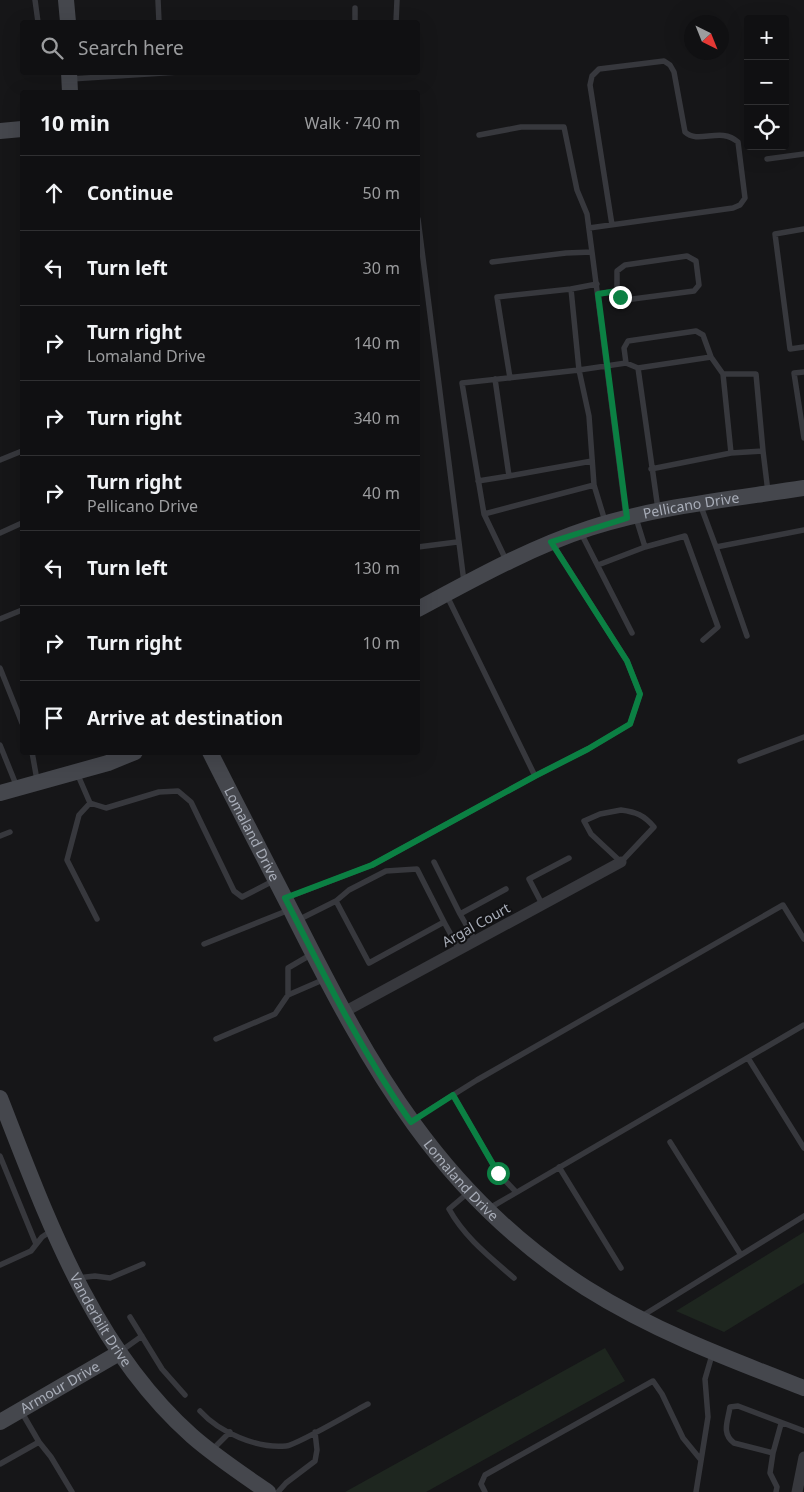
<!DOCTYPE html>
<html lang="en">
<head>
<meta charset="utf-8">
<style>
	body { margin:0; font-family:"Noto Sans",sans-serif; background:#1e1e20; color:#f1f3f6 }
	.controls { position:absolute; right:15px; top:15px; display:grid; overflow:hidden; border-radius:5px; box-shadow:0 5px 20px #0002 }
	.controls button { width:45px; height:45px; display:grid; place-items:center; padding:0; border:0; border-bottom:1px solid #303032; background:#101012; color:#f1f3f6; font:25px sans-serif }
	.compass { position:absolute; left:684px; top:15px; width:45px; height:45px; border-radius:50%; background:#101012; box-shadow:0 5px 20px #0002; rotate:137deg }
	.stop { position:absolute; width:15px; height:15px; margin:-11px; border:4px solid #0b8043; border-radius:50%; background:#fff }
	.stop.end { background:#0b8043; border-color:#fff; box-shadow:0 1px 5px #0008 }
	.list { margin:0; padding:0; list-style:none }
	h2 { display:flex; justify-content:space-between; align-items:center; height:65px; margin:0; padding:0 20px; font-size:21px }
	h2 small { font-size:16px; font-weight:400; color:#9c9d9f }
	.list li { display:grid; grid-template-columns:32px 1fr auto; gap:15px; align-items:center; box-sizing:border-box; height:75px; padding:0 20px; border-top:1px solid #303032 }
	.list b { display:block; font-size:19px; white-space:nowrap }
	.list p { margin:0; font-size:16px; white-space:nowrap; color:#9c9d9f }
	.list em { font-size:16px; font-style:normal; color:#9c9d9f }
	.icon { flex:none; width:28px; height:28px; fill:none; stroke:currentColor; stroke-width:2; stroke-linecap:round; stroke-linejoin:round }
	.map { position:relative; flex:none; width:804px; height:1492px; overflow:hidden }
	.search { position:absolute; background:#101012; box-shadow:0 5px 20px #0002; left:20px; top:20px; width:400px; height:55px; display:flex; align-items:center; gap:12px; box-sizing:border-box; padding:0 18px; border-radius:5px; color:#9c9d9f; font-size:19px }
	.panel { position:absolute; background:#101012; box-shadow:0 5px 20px #0002; left:20px; top:90px; width:400px; height:665px; border-radius:5px }
	.map>svg:first-child { display:block }
	.green { fill:#1e261f }
	.lines { fill:none; stroke-linecap:round; stroke-linejoin:round }
	.lane { stroke:#37383d; stroke-width:5.5 }
	.street { stroke:#37383d; stroke-width:11 }
	.secondary { stroke:#45474d; stroke-width:16 }
	.route { stroke:#0b8043; stroke-width:6 }
	.labels { text-anchor:middle; stroke-width:4; stroke-linejoin:round; paint-order:stroke }
	.street-label { font-size:14px; fill:#a8adb8; stroke:#111113 }
</style>
</head>
<body>
<div class="map">
<svg width="804" height="1492" viewBox="0 0 804 1492">
	<rect width="100%" height="100%" fill="#161618"/>
	<!-- green -->
	<path class="green" d="M804,1232V1283L724,1332L676,1311Z
		M605,1348L625,1381L426,1492H345Z"/>
	<g class="lines">
		<!-- lane -->
		<path class="lane" d="M35,0L38,22
			M158,0L159,22
			M355,22V8
			M396,22L397,0
			M71,79L179,72
			M479,135L521,127H564L577,190L587,214L592,252
			M767,159L804,154
			M418,219L464,582
			M589,228L733,208L740,205L745,198L738,142C720,126 699,145 685,132L674,72L670,65L664,61L599,69L592,76L590,85L612,225
			M804,229L775,234L790,349L804,347
			M492,262L566,253L592,252L626,516
			M571,289L597,284
			M598,294L617,291L625,300L694,291L699,285L696,261L687,256L625,265L617,271V291
			M626,363L624,348L628,341L696,331L703,335L711,357
			M804,372L794,373L804,438
			M723,374H756L763,451
			M510,378L497,297L571,289L579,370L626,363L638,368
			M495,379L509,476L592,461
			M731,453L763,451L768,492
			M0,460L22,451
			M651,469L731,453L723,374L711,357L638,368L658,509
			M478,481L509,476
			M700,504L716,547L804,530
			M484,514L594,485
			M636,518L645,547L685,536L718,627L703,640
			M0,533L22,523
			M581,533L632,633
			M418,547L457,542
			M716,547L747,636
			M506,560L484,514L462,383L579,370L589,416L594,485L605,521
			M598,565L645,547
			M0,619L22,610
			M0,668L22,723
			M0,745L17,787
			M32,752L37,780
			M740,761L804,737
			M77,773L90,803L106,808L159,792L178,791L191,802L234,891L242,897L275,880
			M535,776L588,749L630,724L640,694L627,661L552,543
			M90,803L79,815L67,860L97,919
			M621,810C636,812 644,815 654,827L621,862L591,834L584,821L600,814Z
			M0,836L10,832
			M434,862L460,914L506,889
			M286,898L372,865L535,776L447,596
			M336,901L349,890L386,871L417,869L444,922
			M542,904L529,879L569,858
			M460,914L476,942
			M298,920L336,901L369,963L444,922L460,951
			M204,944L289,910
			M288,995V968L312,954
			M216,1039L275,1014L288,995L325,979
			M748,1058L804,1148
			M453,1095L498,1173L516,1192
			M413,1120L477,1080L783,905L804,939
			M670,1142L741,1255
			M0,1156L36,1244
			M559,1167L621,1268
			M469,1192L449,1209C465,1238 490,1257 514,1278
			M488,1209L804,1025
			M0,1265L31,1251L42,1237L51,1231
			M77,1278L95,1276L110,1278L143,1264
			M642,1316L804,1216
			M130,1317L162,1369L185,1395
			M121,1351L142,1336
			M200,1411C219,1432 257,1449 286,1446C297,1445 354,1411 368,1404
			M39,1442L51,1457L72,1492
			M212,1450L230,1432
			M773,1453L781,1424
			M0,1464L39,1442L21,1411
			M278,1492L286,1483L315,1461L317,1450L315,1432
			M485,1492L481,1484L485,1475L653,1381L662,1394L683,1438L701,1460
			M696,1492L708,1417L705,1379L712,1355
			M776,1492L777,1487L770,1473L773,1453L734,1443C721,1433 728,1421 730,1407L738,1406L804,1431"/>
		<!-- street -->
		<path class="street" d="M344,1012L621,862
			M797,1492L804,1457"/>
		<!-- secondary -->
		<g class="secondary">
			<path d="M66,0L68,22"/>
			<path d="M69,72L70,92"/>
			<path d="M0,131L22,129"/>
			<path id="s1" d="M418,609C474,579 529,548 590,528C659,506 733,499 804,488"/>
			<path id="s2" d="M210,752C238,808 267,863 295,918C370,1067 440,1195 586,1288C654,1331 729,1359 804,1388"/>
			<path d="M0,793L108,763L135,752"/>
			<path id="s3" d="M0,1098C47,1218 92,1347 192,1436C216,1457 242,1474 268,1492"/>
			<path id="s4" d="M0,1422L119,1353"/>
		</g>
	</g>
	<g class="lines">
		<!-- route -->
		<path class="route" d="M498,1173L453,1095L411,1122L408,1118C360,1049 323,973 285,898L372,865L535,776L588,749L630,724L640,694L627,661L551,542L627,518L598,294L617,291L620,297"/>
	</g>
	<g class="labels">
		<!-- street labels -->
		<g class="street-label">
			<text dy="5" stroke="none"><textPath href="#s1" startOffset="294">Pellicano Drive</textPath></text>
			<text dy="5" stroke="none"><textPath href="#s2" startOffset="92">Lomaland Drive</textPath></text>
			<text transform="translate(476 925) rotate(-29)" y="5">Argal Court</text>
			<text dy="5" stroke="none"><textPath href="#s2" startOffset="498">Lomaland Drive</textPath></text>
			<text dy="5" stroke="none"><textPath href="#s3" startOffset="244">Vanderbilt Drive</textPath></text>
			<text dy="5" stroke="none"><textPath href="#s4" startOffset="69">Armour Drive</textPath></text>
		</g>
	</g>
</svg>
<div class="controls">
<button>+</button>
<button>−</button>
<button><svg class="icon" aria-label="locate" viewBox="0 0 24 24"><circle cx="12" cy="12" r="6"/><path d="M12 2v4M12 18v4M2 12h4M18 12h4"/></svg></button>
</div>
<svg class="compass" viewBox="-18 -18 36 36"><path d="M0-13l5 13h-10z" fill="#e53935"/><path d="M0 13l5-13h-10z" fill="#9c9d9f"/></svg>
<div class="stop" style="left:498px;top:1173px"></div>
<div class="stop end" style="left:620px;top:297px"></div>
<div class="search"><svg class="icon" aria-label="search" viewBox="0 0 24 24"><circle cx="10" cy="10" r="6"/><path d="M15 15l6 6"/></svg>Search here</div>
<section class="panel">
<h2>10 min<small>Walk · 740 m</small></h2>
<ul class="list">
<li><svg class="icon" aria-label="ahead" viewBox="0 0 24 24"><path d="M12 20V5M6 11l6-6 6 6"/></svg><div><b>Continue</b></div><em>50 m</em></li>
<li><svg class="icon" aria-label="left" viewBox="0 0 24 24"><path d="M17 20v-9H6M10 6l-5 5 5 5"/></svg><div><b>Turn left</b></div><em>30 m</em></li>
<li><svg class="icon" aria-label="right" viewBox="0 0 24 24"><path d="M7 20v-9h11M14 6l5 5-5 5"/></svg><div><b>Turn right</b><p>Lomaland Drive</p></div><em>140 m</em></li>
<li><svg class="icon" aria-label="right" viewBox="0 0 24 24"><path d="M7 20v-9h11M14 6l5 5-5 5"/></svg><div><b>Turn right</b></div><em>340 m</em></li>
<li><svg class="icon" aria-label="right" viewBox="0 0 24 24"><path d="M7 20v-9h11M14 6l5 5-5 5"/></svg><div><b>Turn right</b><p>Pellicano Drive</p></div><em>40 m</em></li>
<li><svg class="icon" aria-label="left" viewBox="0 0 24 24"><path d="M17 20v-9H6M10 6l-5 5 5 5"/></svg><div><b>Turn left</b></div><em>130 m</em></li>
<li><svg class="icon" aria-label="right" viewBox="0 0 24 24"><path d="M7 20v-9h11M14 6l5 5-5 5"/></svg><div><b>Turn right</b></div><em>10 m</em></li>
<li><svg class="icon" aria-label="arrive" viewBox="0 0 24 24"><path d="M6 21V4h12l-3 4 3 4H6"/></svg><div><b>Arrive at destination</b></div></li>
</ul>
</section>
</div>
</body>
</html>
